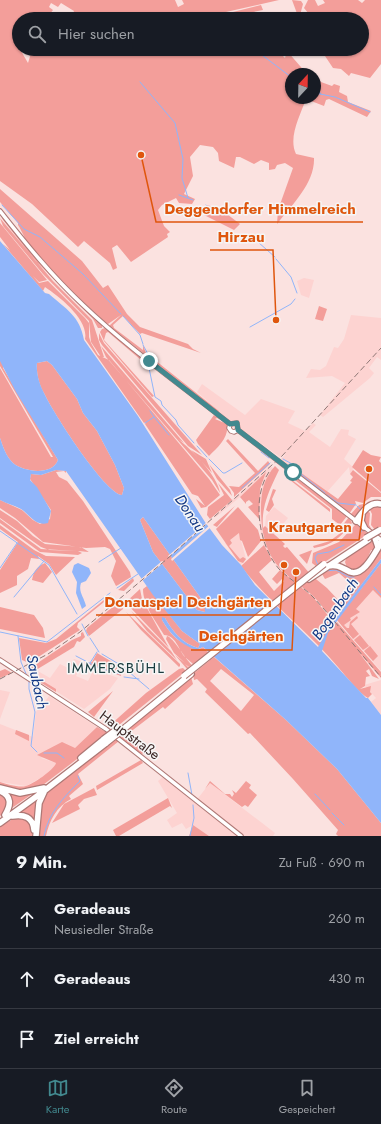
<!DOCTYPE html>
<html lang="de">
<head>
<meta charset="utf-8">
<style>
	body { margin:0; font-family:Jost,sans-serif; background:#20242c; color:#f1f3f6 }
	.compass { position:absolute; left:285px; top:68px; width:36px; height:36px; border-radius:50%; background:#171b24; box-shadow:0 1px 3px #0004; rotate:22deg }
	.stop { position:absolute; width:12px; height:12px; margin:-9px; border:3px solid #42898f; border-radius:50%; background:#fff }
	.stop.end { background:#42898f; border-color:#fff; box-shadow:0 1px 4px #0008 }
	.list { margin:0; padding:0; list-style:none }
	h2 { display:flex; justify-content:space-between; align-items:center; height:52px; margin:0; padding:0 16px; font-size:17px }
	h2 small { font-size:13px; font-weight:400; color:#9ea1a6 }
	.list li { display:grid; grid-template-columns:26px 1fr auto; gap:12px; align-items:center; box-sizing:border-box; height:60px; padding:0 16px; border-top:1px solid #363941 }
	.list b { display:block; font-size:15px; white-space:nowrap }
	.list p { margin:0; font-size:13px; white-space:nowrap; color:#9ea1a6 }
	.list em { font-size:13px; font-style:normal; color:#9ea1a6 }
	.icon { flex:none; width:22px; height:22px; fill:none; stroke:currentColor; stroke-width:2; stroke-linecap:round; stroke-linejoin:round }
	.map { position:relative; flex:none; width:381px; height:836px; overflow:hidden }
	.search { position:absolute; background:#171b24; box-shadow:0 1px 3px #0004; left:12px; right:12px; top:12px; height:44px; display:flex; align-items:center; gap:10px; box-sizing:border-box; padding:0 14px; border-radius:22px; color:#9ea1a6; font-size:15px }
	.sheet { height:232px; background:#171b24 }
	nav { display:flex; justify-content:space-around; align-items:center; box-sizing:border-box; height:56px; border-top:1px solid #363941; background:#171b24; font-size:11px; color:#9ea1a6 }
	nav a { display:grid; justify-items:center; gap:2px }
	nav .on { color:#42898f }
	.map>svg:first-child { display:block }
	.built { fill:#fdd3d1 }
	.green { fill:#f39e9a; fill-rule:evenodd }
	.water { fill:#90b5fa; fill-rule:evenodd }
	.pier { fill:#fbe2e0 }
	.lines { fill:none; stroke-linecap:round; stroke-linejoin:round }
	.stream { stroke:#90b5fa; stroke-width:1 }
	.secondary-casing { stroke:#ae7875; stroke-width:5.5 }
	.motorway-casing { stroke:#ae7875; stroke-width:8 }
	.secondary { stroke:#fff; stroke-width:3.5 }
	.motorway { stroke:#fff; stroke-width:5.5 }
	.rail { stroke:#8f7876; stroke-width:1; stroke-dasharray:6 3; stroke-linecap:butt }
	.motorway-bridge-casing { stroke:#ae7875; stroke-width:8; stroke-linecap:butt }
	.motorway-bridge { stroke:#fff; stroke-width:5.5 }
	.route { stroke:#42898f; stroke-width:5 }
	.labels { text-anchor:middle; stroke-width:3; stroke-linejoin:round; paint-order:stroke }
	.street-label { font-size:14px; fill:#3a2423; stroke:#f6f6f6 }
	.water-label { font-size:15px; font-style:italic; fill:#123784; stroke:#f6f6f6 }
	.neighbourhood-label { font-size:15px; letter-spacing:1px; fill:#1b3d40; stroke:#f6f6f6 }
	.leader { fill:none; stroke:#df560d; stroke-width:1.5 }
	.callout-dot { fill:#df560d; stroke:#f6f6f6; stroke-width:1.5 }
	.callout-label { font-size:15px; text-anchor:middle; font-weight:bold; fill:#df560d; stroke:#f6f6f6; stroke-width:3; stroke-linejoin:round; paint-order:stroke }
</style>
</head>
<body>
<div class="map">
<svg width="381" height="836" viewBox="0 0 381 836">
	<rect width="100%" height="100%" fill="#fbe2e0"/>
	<!-- built -->
	<path class="built" d="M304,278L314,280L309,298L301,295L297,281Z
		M351,315L381,318V360L377,357L369,368L374,373L370,378L323,417L320,415L345,383L332,376L306,378L311,369L320,370L326,366L334,347L338,348L344,339Z
		M202,384L245,415L261,399L295,411L288,423L305,431L313,423L316,425L309,432L330,447L341,429L349,430L348,435L356,439L344,459L354,468L350,474L349,467L327,492L297,470L296,473L281,459L285,455L284,454L280,457L218,413L219,411L197,392Z
		M270,466L273,468L269,473L263,489L261,499L262,527L265,543L275,561L285,574L314,597L333,622L313,597L280,570L269,555L263,543L260,527L259,499L265,474L240,497L216,517L214,516Z
		M274,507L288,518L275,534L265,526L266,516Z
		M239,533L246,559L241,565L225,543Z
		M374,589L381,598V671L341,625Z
		M74,659L83,662L76,676L88,681L94,669L118,678L110,689L84,709L32,676L36,670L50,678L60,664L68,668Z
		M381,680V715L371,702L376,698L364,685Z
		M0,690L10,692L0,719Z
		M49,696L97,727L75,748L41,758L56,763L55,766L44,776L26,786L0,782V724L33,737L36,712L42,702L44,703Z
		M163,777L195,802L210,783L275,833L273,836H209L193,825L186,829L182,823L172,828L167,820L177,813L158,781Z"/>
	<!-- green -->
	<path class="green" d="M0,0H175L178,7L184,4L182,0H279L226,12L225,14L261,5L263,10L248,13L249,19H75L76,17L73,14L74,11L61,3L58,7L51,3L49,7L53,10L49,15L56,19H19V49H22L21,51L28,63L32,50L30,49H286L283,56L285,58L287,51L307,74H291V98H315V74H307L312,71L321,82L332,86L334,84L340,86L339,92L347,96L348,102L371,111L367,117L329,99L326,100L324,106L306,99C300,116 288,137 296,154L314,158C315,183 292,205 277,224L278,210L293,168L285,163L277,165L275,169L269,170V163L261,160L254,164L240,157H236L234,168L219,161L218,153L213,147L200,145L190,157L193,176L184,194L195,199L192,204L179,203L176,198L162,205L158,210L164,226L170,232L167,234L168,237L131,262L117,245L112,248L117,268L113,270L110,263L84,241L78,247L32,204L0,181Z
		M292,0L301,1L303,4L299,19Z
		M308,0H315L318,6L325,3L323,0H358L362,3L365,0H381V64L370,78L351,73L349,76L341,69L333,68L325,56L316,49H362V19H313L304,8Z
		M0,189L82,261L103,288L108,285L127,314L140,327L188,344L193,349L201,353L142,333L140,334L123,316L113,325L114,328L143,350V345L146,353L219,411L218,413L109,326L121,315L108,324L106,323C80,299 54,275 32,249C26,242 23,233 18,225V223L0,202Z
		M206,205L219,208L240,224L234,230L204,215Z
		M0,213L39,262L102,324V328H98L93,319L35,260L3,220Z
		M0,218L53,281L92,320L104,357H101L91,342L89,321L43,274L3,226Z
		M0,223L47,280L39,282L33,276L39,283L48,281L85,318L89,323V337L91,343L98,355L109,360L209,479L220,495L206,507L201,508L196,499L205,506L198,496L192,494L147,427L145,424L146,422L144,423L85,339C89,320 60,297 45,287L43,291L3,244L10,250L0,237Z
		M319,306L327,309L323,321L315,319Z
		M105,328L147,362L148,366L108,332L106,333L104,340L154,396L152,397L104,341L100,332L102,329Z
		M99,333L104,343L202,455L188,446L102,345L99,340Z
		M101,346L184,443L178,439C192,450 218,476 220,493L212,480L106,357Z
		M0,356L5,365L3,368L58,460C52,476 24,472 13,463C6,456 3,447 0,438V368L51,457H53L7,378L0,366Z
		M47,361L52,365L77,399L83,413L97,431L115,465L124,488L122,495C105,494 52,411 44,393C39,385 36,372 37,363Z
		M214,415L223,421L217,418L215,419L227,424C229,438 218,447 209,456L198,444L196,440Z
		M228,439L258,471L268,461L270,464L234,497V493L229,486L239,487L255,473L226,441Z
		M191,450L206,459L212,473Z
		M363,450L371,455L381,457L379,461L381,463V492L352,467Z
		M209,464L230,490L232,496L217,479Z
		M275,466L279,470C270,489 261,506 263,528L265,526L285,544L283,546L285,548L287,547L311,575L327,588L341,603L351,584L339,573L325,579L322,574L333,567L357,574L381,548V559L334,621C327,613 321,604 314,597C306,589 295,583 286,574C266,557 261,533 261,508C261,492 264,478 275,466Z
		M56,470L66,471V473L64,471L56,472L59,477L67,481L83,501L130,572L131,577L118,585L116,586L111,576L116,561L110,549L105,547L86,548L43,542L15,518L0,508V500L22,510L33,520L40,524L50,519L51,510L30,479L31,474L41,475Z
		M297,470L338,499L352,482L350,481L353,477L350,474L353,470L381,493V497H371L363,503L355,501L356,504L349,514L296,473Z
		M266,472L260,489L259,519L248,507L253,504L249,500L246,502V504L240,497Z
		M292,475L347,516L340,525L332,519V509L291,477Z
		M290,480H292L330,509V512Z
		M218,483L232,500L210,519L207,515L208,507L224,495Z
		M273,489L276,490L272,499L274,505L269,512L266,510Z
		M363,504L366,507L357,516L353,517L350,515L359,505Z
		M235,506L217,527L213,525Z
		M372,506H381V527L375,530L371,525L372,514L369,508Z
		M238,507L258,530L261,541L248,557L242,541L240,540L239,533L230,540L232,543L229,546L240,559L243,557L246,559L243,563L238,561L216,529Z
		M0,510L17,521L33,536L45,544L81,547L89,552L78,551L82,553L78,555L40,552L0,523V519L41,549L77,551L49,550L41,547L0,518Z
		M367,510L370,513L369,525L373,532L364,524L362,518Z
		M143,517L205,604V612L197,610L153,552L140,520Z
		M349,517L352,523L346,530L342,526Z
		M0,525L34,550L46,556L75,557L56,575L49,564L38,556L39,559L31,558L28,569L17,576V585L0,593V570L18,542L0,529Z
		M355,525H358L368,534L317,567L312,563L313,553L339,542Z
		M338,526L345,531C337,541 327,546 314,548L313,546L330,541L343,531Z
		M373,541L376,546L373,550H371L366,562L356,571L347,568L345,562L347,556Z
		M264,545L272,560L259,572L274,591L284,581L282,579L277,584L272,579L280,570L313,597L335,624L337,622L381,672V678L358,651L379,679L372,676L369,669L366,671L370,676L366,677L365,686L360,689L371,686L370,692L372,694L368,698C360,694 344,674 338,667C309,632 269,603 241,566Z
		M312,550L307,564L299,555Z
		M45,563L52,572L43,583L32,580C34,571 36,567 45,563Z
		M381,563V598L373,590L356,609L360,612L350,618L351,620L344,625L347,628H349L350,622L357,616L358,618L351,624L359,634L353,639L337,620Z
		M133,578L134,581L124,591L118,590Z
		M147,586L182,631L200,644L198,648C182,643 173,632 165,618L162,620C172,637 180,644 199,649L203,647L209,653L194,665C191,662 187,659 184,656C178,648 176,636 164,635C156,621 143,606 143,589Z
		M140,589L142,599L169,648L126,603L127,602H126Z
		M110,595L109,598L78,623L77,627L80,630L29,663L22,660L19,638L46,643L56,639Z
		M120,601L123,609L89,636L86,631L87,628Z
		M0,607L34,615L43,628L45,638L0,629Z
		M131,611L171,651L177,660L147,631Z
		M126,612L180,664V666L179,667L141,630Z
		M83,632L85,637L80,642L77,641L74,647L36,670L33,675L56,689V688V692L35,679L28,669H26L30,668L72,640L81,636V633Z
		M360,635L369,646L363,650L354,640Z
		M167,636C174,638 185,659 192,665L189,667L185,664L189,668L187,669L175,655L185,663L174,653L166,639Z
		M370,646L378,656L373,661L364,651Z
		M97,653L119,666L122,669L121,676L90,665L89,663L92,662Z
		M214,657L286,720L337,769L381,823V836H338L336,834L338,830L293,779L250,733L248,734L205,692L207,689L197,679L194,680L193,674ZM221,669L254,695L241,711L210,681Z
		M183,668L186,671L114,729L109,726L146,693L179,669Z
		M5,669L12,673L0,678V671Z
		M191,677L193,684L165,709L163,707L125,736L120,734Z
		M113,691L94,717L88,712Z
		M97,727L110,734L39,788L27,792L0,787V782C7,784 19,788 26,786C33,784 54,770 56,763L37,755L62,742L75,748Z
		M16,730L29,735V741L15,734Z
		M118,735C127,740 141,743 144,753L141,754L117,736Z
		M115,738L119,741L78,774L83,784L69,796L71,799C57,806 49,821 46,836H38L40,805L46,794Z
		M141,760L143,763L97,790L96,786Z
		M210,781L225,794H230L232,797L234,794L232,790L236,793L246,781L251,785L249,788L257,795L248,807L245,805L242,807L210,783L205,789Z
		M94,788L97,795L84,799L78,805L80,809L52,823L64,804Z
		M2,791L31,793L32,794L9,810L10,807Z
		M0,793L7,799L6,810L0,816Z
		M39,798L35,836L34,824L16,814Z
		M168,798L172,808L170,806L119,836H116L113,830Z
		M17,817L27,819L32,827V836H0V826Z
		M193,825L209,836H189Z"/>
	<!-- water -->
	<path class="water" d="M0,241L45,293L49,294C66,309 80,316 84,340L138,416L205,522L222,545L241,565L255,585L318,647L332,623L381,559V563L328,633L322,651L366,698H368L381,715V823L337,769L286,720L203,647L196,650C180,644 170,634 162,620V617L165,618C172,631 183,644 198,648L200,644L182,631L153,595L66,471L56,470L41,475L31,474L30,480L37,487L51,511L48,523C36,527 30,515 21,509C14,505 7,504 0,500V438C3,447 6,456 13,463C24,472 52,476 58,460L16,392L0,361ZM47,361L52,365L77,399L83,413L97,431L115,465L124,488L122,495C105,494 52,411 44,393C39,384 36,372 37,363ZM143,517L205,604V612L197,610L153,552L140,520Z
		M78,563L89,568L91,573L86,581L81,583C78,592 84,597 86,606L82,609L76,593L77,582L72,572L74,565Z"/>
	<!-- pier -->
	<path class="pier" d="M207,522L208,523L169,557L168,556Z
		M210,525L211,527L172,561L171,559Z
		M162,561L164,562L141,582L140,580Z
		M273,601L278,605L212,658L207,654Z"/>
	<g class="lines">
		<!-- stream -->
		<path class="stream" d="M254,49L291,77
			M140,82L175,123L183,159L182,178L188,198
			M315,87L321,94
			M315,93L335,97L370,112
			M179,195L193,200
			M2,205L24,229L40,237L83,274L121,314
			M206,205L215,213
			M250,235L275,257
			M276,259L291,277L297,293
			M123,316L140,335L143,344
			M250,327L291,304L295,299
			M143,345L149,356
			M148,363L155,397L161,401L162,405L176,420L178,425L194,443
			M154,417L169,435
			M145,423L154,417L150,411
			M197,446L207,457
			M261,452L269,458
			M209,459L223,473H225L242,463
			M283,459L292,464
			M293,465L294,467
			M297,471L325,493
			M242,488L270,463
			M327,495L338,503L356,505
			M357,506L360,509
			M0,531L49,565L77,614
			M360,533L363,529
			M99,562L121,548
			M318,565L315,558L317,554L329,552L344,545
			M0,568L17,543
			M325,571L336,570L349,577H354
			M374,587L381,595
			M117,588L138,574
			M14,597L44,561
			M82,624L88,636
			M0,632L47,642L110,593
			M18,636L21,662L27,676
			M90,638L99,652
			M102,654L122,666L149,689
			M76,656L99,668L120,674
			M90,663L97,652
			M124,677L139,679
			M29,681V689L35,712L31,746L37,752
			M44,753H57L64,758
			M188,773L192,795
			M315,794L330,810
			M332,813L344,825
			M44,836C48,813 64,797 80,781L78,776
			M190,836L194,818L193,805"/>
		<defs>
			<path id="secondary" d="M0,211C26,244 52,276 83,305C128,348 181,385 230,424L237,423L238,430
				M230,424L229,428L231,431L234,432L238,430
				M238,430L381,540
				M0,660L106,729L241,836"/>
			<path id="motorway" d="M362,515L361,521L364,527
				M356,521C362,513 369,501 381,504
				M374,535L378,547
				M328,566C338,564 342,568 350,572C364,577 375,552 381,543
				M309,579L368,540
				M126,727L191,674
				M81,758L104,739
				M0,788L20,793L44,788
				M0,791C12,796 11,805 5,815
				M12,816C24,814 33,817 34,830
				M0,823L44,791L106,743
				M36,836L39,803L44,792"/>
		</defs>
		<!-- secondary casing -->
		<use href="#secondary" class="secondary-casing"/>
		<!-- motorway casing -->
		<use href="#motorway" class="motorway-casing"/>
		<!-- secondary -->
		<use href="#secondary" class="secondary"/>
		<!-- motorway -->
		<use href="#motorway" class="motorway"/>
		<!-- rail -->
		<path class="rail" d="M269,472C251,498 259,546 279,569C290,580 304,587 314,598C337,623 358,651 381,677
			M0,679L48,654L80,632L167,559L282,456L381,348"/>
		<defs>
			<path id="motorway-bridge" d="M366,538L380,530
				M184,676L324,564
				M104,739L116,730
				M106,743L126,727"/>
		</defs>
		<!-- motorway-bridge casing -->
		<use href="#motorway-bridge" class="motorway-bridge-casing"/>
		<!-- motorway-bridge -->
		<use href="#motorway-bridge" class="motorway-bridge"/>
	</g>
	<g class="lines">
		<!-- route -->
		<path class="route" d="M149,361L230,424L237,423L238,430L293,472"/>
	</g>
	<g class="labels">
		<!-- street labels -->
		<g class="street-label">
			<text transform="translate(130 735) rotate(37)" y="5">Hauptstraße</text>
		</g>
		<!-- water labels -->
		<g class="water-label">
			<text transform="translate(190 513) rotate(56)" y="5">Donau</text>
			<text transform="translate(335 609) rotate(-56)" y="5">Bogenbach</text>
			<text transform="translate(37 682) rotate(78)" y="5">Saubach</text>
		</g>
		<!-- neighbourhood labels -->
		<g class="neighbourhood-label">
			<text x="116" y="673">IMMERSBÜHL</text>
		</g>
	</g>
	<!-- callouts -->
	<path class="leader" d="M141 155L156 222H363M276 320L273 250H210M369 469L359 540H260M284 565L280 615H96M296 572L292 650H191"/>
	<g class="callout-dot">
		<circle cx="141" cy="155" r="4"/>
		<circle cx="276" cy="320" r="4"/>
		<circle cx="369" cy="469" r="4"/>
		<circle cx="284" cy="565" r="4"/>
		<circle cx="296" cy="572" r="4"/>
	</g>
	<g class="callout-label">
		<text x="260" y="214">Deggendorfer Himmelreich</text>
		<text x="241" y="242">Hirzau</text>
		<text x="310" y="532">Krautgarten</text>
		<text x="188" y="607">Donauspiel Deichgärten</text>
		<text x="241" y="641">Deichgärten</text>
	</g>
</svg>
<svg class="compass" viewBox="-18 -18 36 36"><path d="M0-13l5 13h-10z" fill="#e53935"/><path d="M0 13l5-13h-10z" fill="#9ea1a6"/></svg>
<div class="stop" style="left:293px;top:472px"></div>
<div class="stop end" style="left:149px;top:361px"></div>
<div class="search"><svg class="icon" aria-label="search" viewBox="0 0 24 24"><circle cx="10" cy="10" r="6"/><path d="M15 15l6 6"/></svg>Hier suchen</div>
</div>
<section class="sheet">
<h2>9 Min.<small>Zu Fuß · 690 m</small></h2>
<ul class="list">
<li><svg class="icon" aria-label="ahead" viewBox="0 0 24 24"><path d="M12 20V5M6 11l6-6 6 6"/></svg><div><b>Geradeaus</b><p>Neusiedler Straße</p></div><em>260 m</em></li>
<li><svg class="icon" aria-label="ahead" viewBox="0 0 24 24"><path d="M12 20V5M6 11l6-6 6 6"/></svg><div><b>Geradeaus</b></div><em>430 m</em></li>
<li><svg class="icon" aria-label="arrive" viewBox="0 0 24 24"><path d="M6 21V4h12l-3 4 3 4H6"/></svg><div><b>Ziel erreicht</b></div></li>
</ul>
</section>
<nav>
<a class="on"><svg class="icon" aria-label="map" viewBox="0 0 24 24"><path d="M3 6l6-2 6 2 6-2v14l-6 2-6-2-6 2zM9 4v14M15 6v14"/></svg>Karte</a>
<a><svg class="icon" aria-label="directions" viewBox="0 0 24 24"><path d="M12 3l9 9-9 9-9-9zM9 14v-3h6M13 9l2 2-2 2"/></svg>Route</a>
<a><svg class="icon" aria-label="saved" viewBox="0 0 24 24"><path d="M7 4h10v16l-5-4-5 4z"/></svg>Gespeichert</a>
</nav>
</body>
</html>
